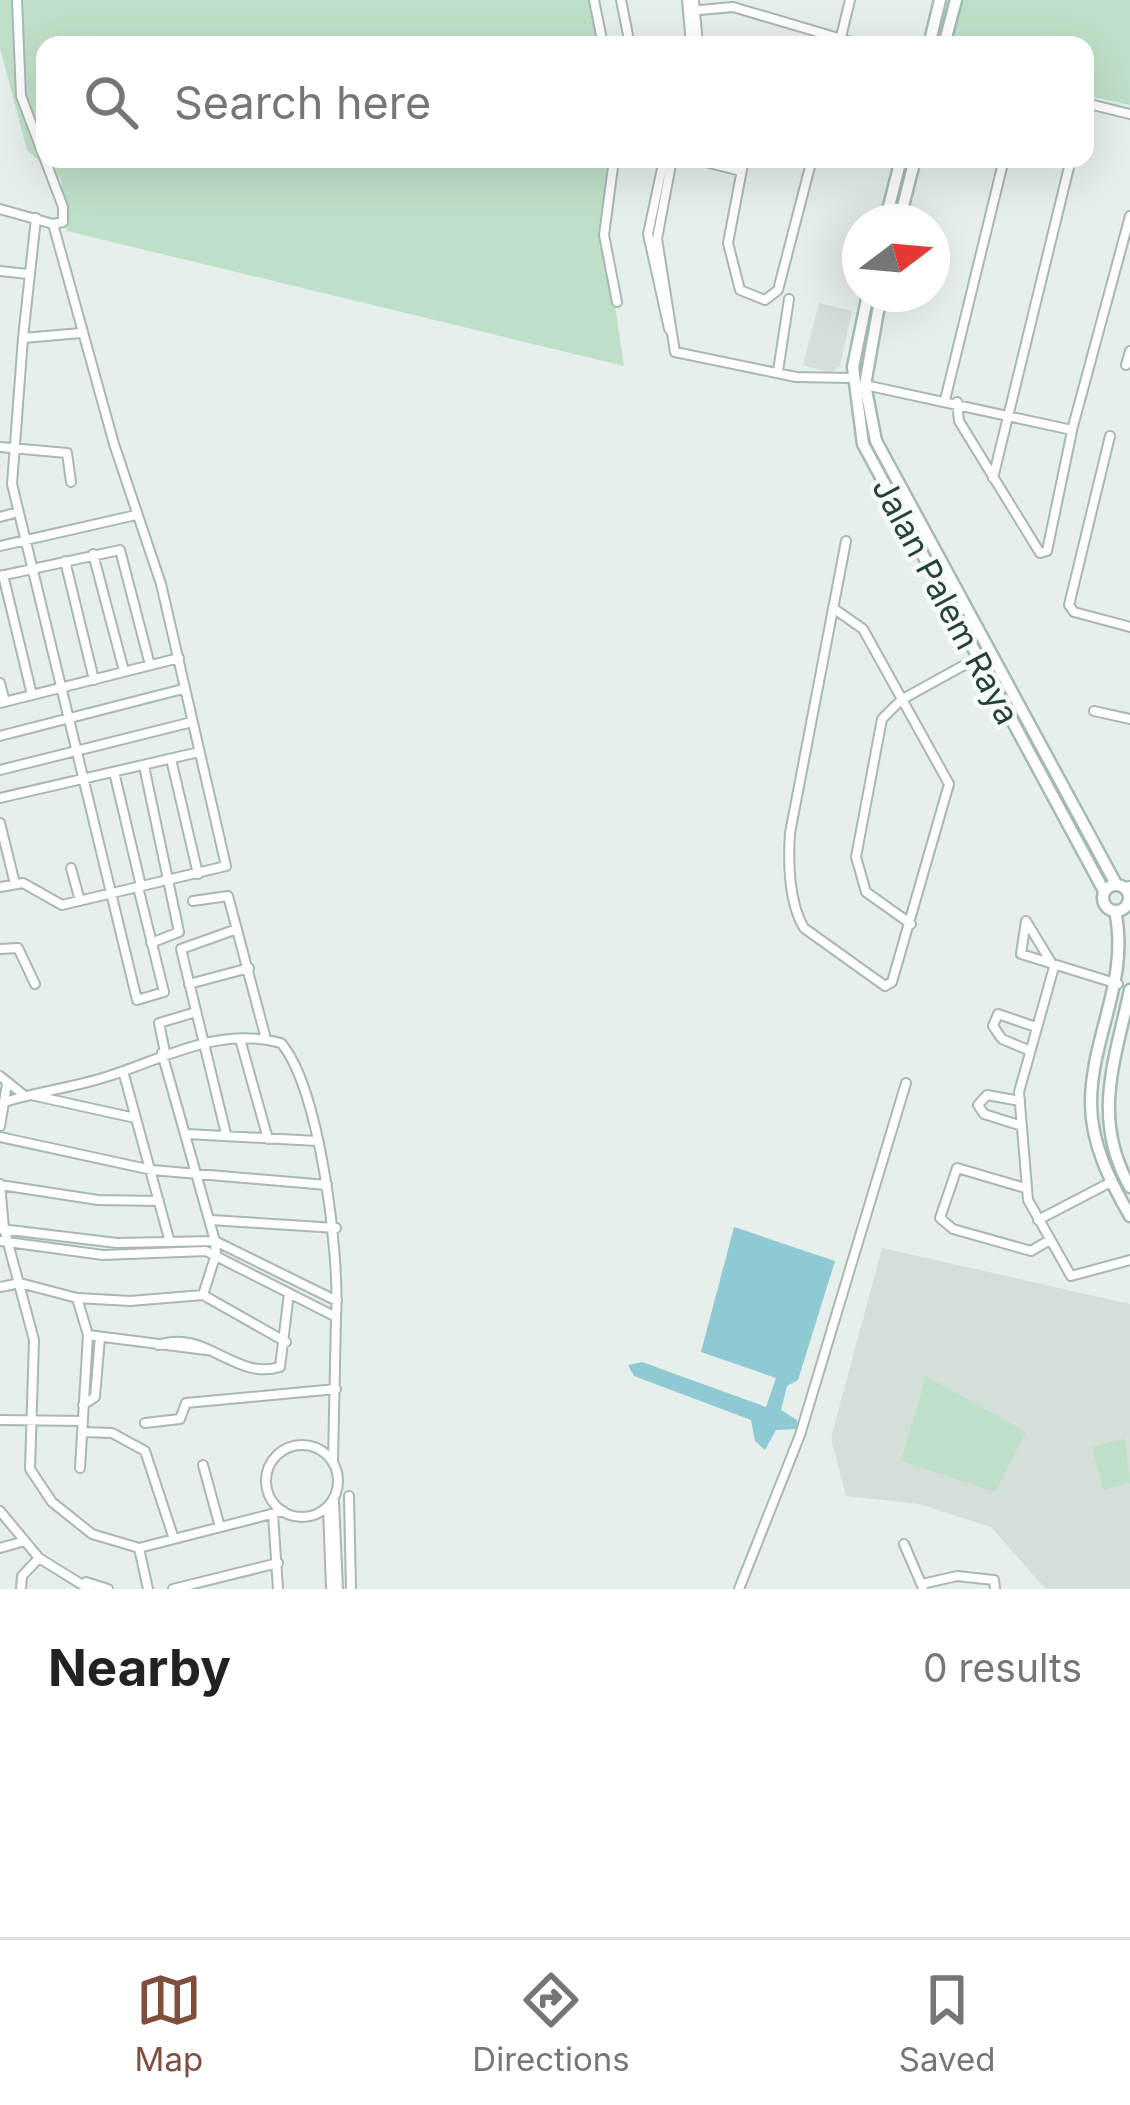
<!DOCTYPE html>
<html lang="en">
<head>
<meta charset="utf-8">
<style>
	body { margin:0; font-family:Inter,sans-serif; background:#f2f2f2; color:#222 }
	.compass { position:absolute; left:842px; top:204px; width:108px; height:108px; border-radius:50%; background:#fff; box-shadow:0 12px 48px #0002; rotate:74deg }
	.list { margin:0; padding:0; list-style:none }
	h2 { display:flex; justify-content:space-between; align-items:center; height:156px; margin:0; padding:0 48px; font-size:51px }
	h2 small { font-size:39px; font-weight:400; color:#767676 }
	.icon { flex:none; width:66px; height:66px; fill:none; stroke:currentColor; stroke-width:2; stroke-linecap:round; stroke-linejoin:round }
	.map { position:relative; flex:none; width:1130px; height:1589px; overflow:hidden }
	.search { position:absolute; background:#fff; box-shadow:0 12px 48px #0002; left:36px; right:36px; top:36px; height:132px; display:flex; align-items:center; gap:30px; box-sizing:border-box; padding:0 42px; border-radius:24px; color:#767676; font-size:45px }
	.sheet { height:348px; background:#fff }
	nav { display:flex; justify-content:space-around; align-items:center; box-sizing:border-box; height:168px; border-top:3px solid #e0e0e0; background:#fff; font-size:33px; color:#767676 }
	nav a { display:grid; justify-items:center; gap:6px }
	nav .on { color:#804e3d }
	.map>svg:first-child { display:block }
	.built { fill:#d4dfda }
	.green { fill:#bfe0c8 }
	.water { fill:#8ec9d4 }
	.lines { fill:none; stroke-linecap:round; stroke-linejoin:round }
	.street-casing { stroke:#a8b8b2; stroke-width:12 }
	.secondary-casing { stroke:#a4bbb3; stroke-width:15 }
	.street { stroke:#fff; stroke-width:8 }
	.secondary { stroke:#fff; stroke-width:10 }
	.labels { text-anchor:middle; stroke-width:9; stroke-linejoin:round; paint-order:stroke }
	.street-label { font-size:33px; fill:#24423a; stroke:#f7fbf9 }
</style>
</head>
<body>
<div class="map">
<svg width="1130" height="1589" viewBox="0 0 1130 1589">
	<rect width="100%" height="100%" fill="#e6efeb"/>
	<!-- built -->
	<path class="built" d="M819,303L852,311L840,366L831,373L803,365Z
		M882,1248L1130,1304V1589H1046L991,1527L919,1504L846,1496L831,1438Z"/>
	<!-- green -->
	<path class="green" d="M0,0H596L605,45H45V159H620L605,236L624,366L67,231L61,179L27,150L0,48Z
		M961,0H1130V105L1085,95V45H950Z
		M926,1376L1026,1432L995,1492L901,1461Z
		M1125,1438L1130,1483L1103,1490L1092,1447Z"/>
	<!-- water -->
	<path class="water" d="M734,1227L835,1261L798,1380L787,1386L781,1410L797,1420V1429L776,1430L765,1450L755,1441L751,1420L634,1376L628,1365L642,1362L766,1407L776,1378L701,1352Z"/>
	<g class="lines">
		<defs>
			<path id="street" d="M17,0L21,96L63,207V222L53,224
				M594,0L603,45
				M621,0L630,45
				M687,0L691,45
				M694,0L698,45
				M689,11L733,7L862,45
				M839,45L850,0
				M1085,103L1130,114
				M614,159L604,235L617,302
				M664,159L648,234L669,329
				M672,159L657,239L675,352L796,377L852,378
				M694,159L741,171
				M744,159L728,243L740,290L765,300L778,290L812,159
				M0,209L53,224
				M0,271L28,274
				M81,333L23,338L12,484L137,1000L164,992L138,887
				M23,338L36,218
				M1126,365L1130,351
				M778,371L789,299
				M865,385L1072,430L1130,216
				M945,400L1004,159
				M957,402L959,421L1040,553L1047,551L1072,431
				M1110,436L1069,605L1074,612L1130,627
				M0,447L67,453L71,482
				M993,478L1071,159
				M0,517L18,512
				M0,546L136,515
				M93,554L124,671
				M65,561L94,680
				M3,575L32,695
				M0,576L120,550L150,665
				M833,608L863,629L949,784L892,982L885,986L804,928C789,903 788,862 790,833L846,541
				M0,683L5,702
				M0,703L179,658
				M1094,711L1130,719
				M0,736L183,689
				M171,759L198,874
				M144,766L179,932L151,943
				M0,770L192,722
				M114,772L141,886
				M0,798L199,752
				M0,823L15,884
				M71,868L80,901
				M0,887L23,883L62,905L226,866L161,584L114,444L53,224
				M1124,887L1130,886
				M1129,894H1130
				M193,901L228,896L266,1039
				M911,924L866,892L856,857L882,719L901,700L977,658
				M0,949L18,948L35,984
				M189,984L249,968
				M1118,984L1021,954L1026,921L1054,967L1019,1092L1028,1200L1071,1276L1130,1260
				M240,1039L268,1139
				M1028,1050L1002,1039L993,1026L998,1014L1036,1027
				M165,1052L159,1023L196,1012
				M162,1053L215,1241L216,1254L203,1295
				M123,1071L169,1239
				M0,1076L25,1096
				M31,1095L135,1118
				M8,1101C41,1091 76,1087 109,1076C165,1058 219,1026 281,1043C320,1088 340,1256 336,1317
				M1020,1101L987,1095L978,1105L984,1114L1022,1126
				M0,1126L7,1084
				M187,1134L317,1141
				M226,1134L181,949L237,929
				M0,1137L152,1170L327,1185
				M0,1184L4,1228L34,1340L30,1469L52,1502L92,1534L139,1548L283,1511
				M0,1185L98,1200L159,1201
				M1025,1188L957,1168L940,1218L953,1229L1031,1251L1048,1241
				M211,1220L336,1228
				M1038,1220L1111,1182
				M1,1229L117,1243L215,1241L337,1301
				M0,1241L103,1255L206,1251L336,1317L333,1461
				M0,1287L20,1283L77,1298L130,1301L203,1295L286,1342
				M77,1298L88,1335L80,1468
				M88,1335L206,1350
				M158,1345C205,1328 235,1381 280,1367L289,1293
				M83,1405L95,1397L100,1337
				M0,1420L83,1421
				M145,1423L180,1419L186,1403L336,1389
				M82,1432L112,1433L145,1451L174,1539
				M266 1481a36 36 0 1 1 72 0a36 36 0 1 1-72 0Z
				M203,1465L220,1527
				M349,1496L351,1589
				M334,1501L338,1589
				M328,1507L331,1589
				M0,1511L39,1558L89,1589
				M273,1514L278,1589
				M904,1544L923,1588
				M0,1548L25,1541
				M139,1548L148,1589
				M86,1582L108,1589
				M922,1584L957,1576L994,1580L995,1589
				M21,1589L22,1576L39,1558
				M173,1589L278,1563
				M739,1589L800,1435L906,1083"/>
			<path id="secondary" d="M929,45L940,0
				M944,45L956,0
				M885,222L901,159
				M899,222L915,159
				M868,294L853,367L863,444L1104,891
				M881,294L865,385L876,441L1116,884
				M1103 898a13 13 0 1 1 26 0a13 13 0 1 1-26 0Z
				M1115,911C1130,980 1091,1036 1091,1103C1091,1144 1110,1181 1130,1216
				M1130,990C1115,1061 1091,1118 1130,1187"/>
		</defs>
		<!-- street casing -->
		<use href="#street" class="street-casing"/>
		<!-- secondary casing -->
		<use href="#secondary" class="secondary-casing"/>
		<!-- street -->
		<use href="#street" class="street"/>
		<!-- secondary -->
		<use href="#secondary" class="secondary"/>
	</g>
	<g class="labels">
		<!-- street labels -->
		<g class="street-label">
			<text transform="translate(946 601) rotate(62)" y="12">Jalan Palem Raya</text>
		</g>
	</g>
</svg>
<svg class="compass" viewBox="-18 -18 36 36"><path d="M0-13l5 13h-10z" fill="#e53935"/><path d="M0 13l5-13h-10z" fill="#767676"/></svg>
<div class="search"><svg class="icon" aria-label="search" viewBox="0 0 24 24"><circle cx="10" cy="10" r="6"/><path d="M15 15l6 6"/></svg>Search here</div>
</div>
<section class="sheet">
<h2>Nearby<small>0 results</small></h2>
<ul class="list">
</ul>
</section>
<nav>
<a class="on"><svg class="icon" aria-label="map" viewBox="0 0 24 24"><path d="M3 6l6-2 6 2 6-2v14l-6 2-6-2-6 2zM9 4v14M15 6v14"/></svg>Map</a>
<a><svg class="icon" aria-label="directions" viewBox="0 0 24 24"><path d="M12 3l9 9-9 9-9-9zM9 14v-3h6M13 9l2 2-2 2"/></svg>Directions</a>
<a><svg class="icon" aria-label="saved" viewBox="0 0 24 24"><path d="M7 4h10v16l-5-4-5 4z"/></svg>Saved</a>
</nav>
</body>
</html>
